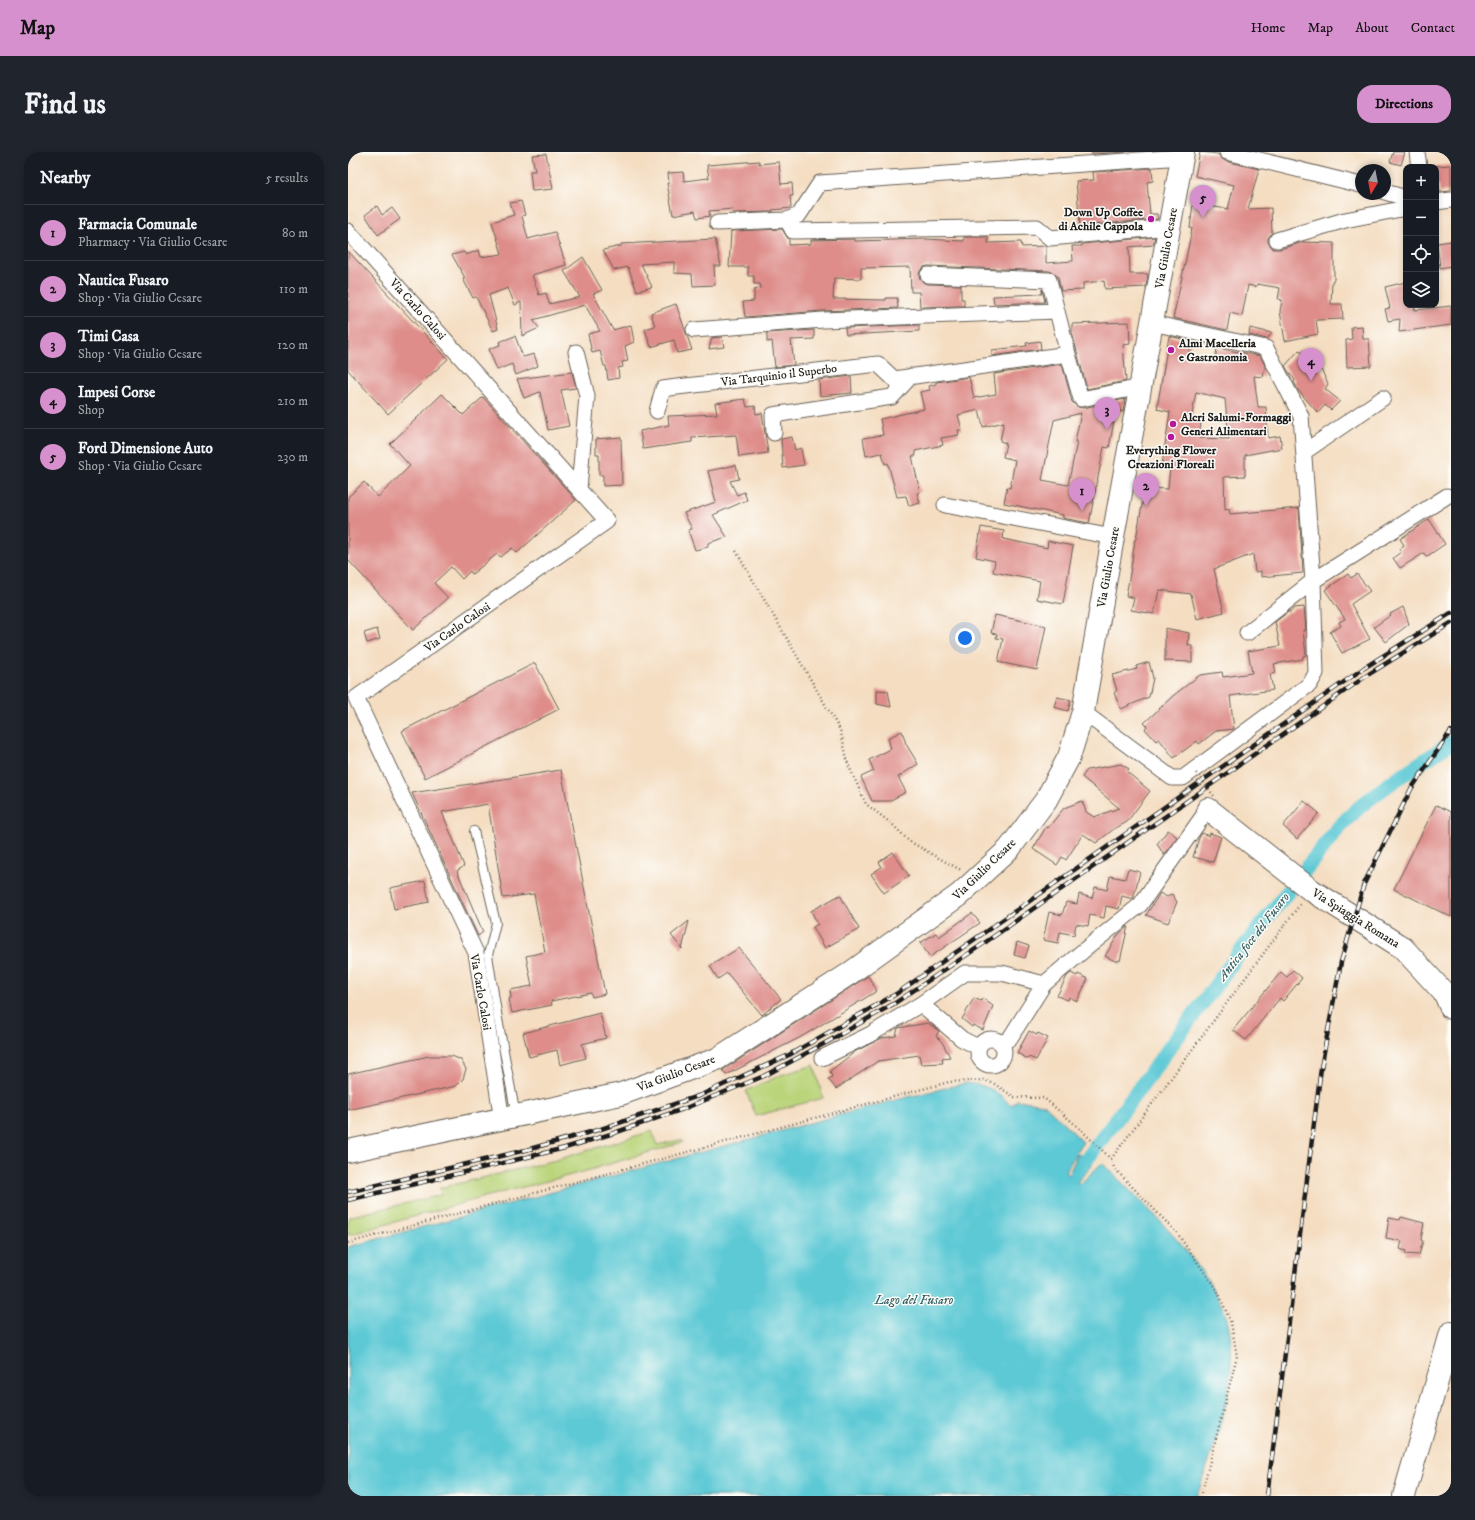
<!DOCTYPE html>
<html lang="en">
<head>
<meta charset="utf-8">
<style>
	body { margin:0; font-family:"IM FELL DW Pica",serif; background:#20242c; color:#f1f3f6 }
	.controls { position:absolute; right:12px; top:12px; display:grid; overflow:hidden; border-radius:8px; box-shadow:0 2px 6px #0003 }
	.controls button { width:36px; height:36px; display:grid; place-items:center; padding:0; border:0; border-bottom:1px solid #363941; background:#171b24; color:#f1f3f6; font:20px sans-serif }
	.compass { position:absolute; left:1007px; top:12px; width:36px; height:36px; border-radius:50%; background:#171b24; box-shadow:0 2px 6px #0003; rotate:190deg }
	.you { position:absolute; left:617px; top:486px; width:14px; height:14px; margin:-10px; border:3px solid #fff; border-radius:50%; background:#1a73e8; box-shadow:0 0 0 6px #1a73e833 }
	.badge { display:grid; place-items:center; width:26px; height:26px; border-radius:50%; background:#d690ce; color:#111; font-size:13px; font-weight:700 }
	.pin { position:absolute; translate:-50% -33px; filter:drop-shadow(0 1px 2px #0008) }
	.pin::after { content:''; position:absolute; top:21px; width:14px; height:12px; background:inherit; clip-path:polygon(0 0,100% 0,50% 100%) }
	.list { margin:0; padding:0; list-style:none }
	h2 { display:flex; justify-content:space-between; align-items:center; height:52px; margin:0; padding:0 16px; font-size:17px }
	h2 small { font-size:13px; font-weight:400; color:#9ea1a6 }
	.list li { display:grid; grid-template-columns:26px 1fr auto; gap:12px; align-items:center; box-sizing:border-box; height:56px; padding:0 16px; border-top:1px solid #363941 }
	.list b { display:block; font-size:15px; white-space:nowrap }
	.list p { margin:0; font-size:13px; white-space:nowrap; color:#9ea1a6 }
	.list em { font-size:13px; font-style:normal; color:#9ea1a6 }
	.icon { flex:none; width:22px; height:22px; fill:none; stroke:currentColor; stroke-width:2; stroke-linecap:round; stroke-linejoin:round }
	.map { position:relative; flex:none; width:1103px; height:1344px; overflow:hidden; border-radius:16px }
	header { display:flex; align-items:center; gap:24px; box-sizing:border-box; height:56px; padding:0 20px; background:#d690ce; color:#111 }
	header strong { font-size:19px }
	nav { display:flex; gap:22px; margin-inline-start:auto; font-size:14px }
	.intro { display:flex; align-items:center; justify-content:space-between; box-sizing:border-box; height:96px; padding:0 24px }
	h1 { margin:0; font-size:28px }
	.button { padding:10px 18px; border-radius:16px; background:#d690ce; color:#111; font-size:14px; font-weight:700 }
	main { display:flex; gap:24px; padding:0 24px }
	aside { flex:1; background:#171b24; border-radius:16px; box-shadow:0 2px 6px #0003 }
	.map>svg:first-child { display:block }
	.green { fill:#bad47a; stroke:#6b784b }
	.water { fill:#5dc9d5; stroke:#3c7278 }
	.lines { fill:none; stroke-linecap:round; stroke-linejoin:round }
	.canal { stroke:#5dc9d5; stroke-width:15 }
	.building { fill:#de8d8a; fill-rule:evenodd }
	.lane-casing { stroke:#686056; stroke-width:10 }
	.street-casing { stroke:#686056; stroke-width:17 }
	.secondary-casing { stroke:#686056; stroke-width:24 }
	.path { stroke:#686056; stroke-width:2.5; stroke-dasharray:1 3; stroke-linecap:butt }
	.lane { stroke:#fff; stroke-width:8 }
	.street { stroke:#fff; stroke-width:15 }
	.secondary { stroke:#fff; stroke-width:22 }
	.rail-casing { stroke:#1c1c1c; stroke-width:4.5 }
	.rail { stroke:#fdfcf7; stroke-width:3; stroke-dasharray:9; stroke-linecap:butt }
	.path-bridge { stroke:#686056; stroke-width:2.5; stroke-dasharray:1 3; stroke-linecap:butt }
	.poi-dot { fill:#b5179e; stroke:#fdfcf7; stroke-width:1.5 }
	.labels { text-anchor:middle; stroke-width:3; stroke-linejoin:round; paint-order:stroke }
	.poi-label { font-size:12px; font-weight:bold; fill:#1c1c1c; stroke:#fdfcf7; text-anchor:start }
	.street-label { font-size:12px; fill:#1c1c1c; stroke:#fdfcf7 }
	.water-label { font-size:13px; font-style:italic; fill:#366166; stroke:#fdfcf7 }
</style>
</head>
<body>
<header>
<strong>Map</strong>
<nav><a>Home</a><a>Map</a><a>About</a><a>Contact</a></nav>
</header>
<div class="intro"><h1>Find us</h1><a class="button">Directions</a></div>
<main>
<aside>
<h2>Nearby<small>5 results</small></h2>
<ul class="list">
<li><span class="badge">1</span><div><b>Farmacia Comunale</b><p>Pharmacy · Via Giulio Cesare</p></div><em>80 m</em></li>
<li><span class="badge">2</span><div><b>Nautica Fusaro</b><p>Shop · Via Giulio Cesare</p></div><em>110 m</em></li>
<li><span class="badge">3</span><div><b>Timi Casa</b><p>Shop · Via Giulio Cesare</p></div><em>120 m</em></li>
<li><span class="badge">4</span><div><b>Impesi Corse</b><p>Shop</p></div><em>210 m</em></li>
<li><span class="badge">5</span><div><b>Ford Dimensione Auto</b><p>Shop · Via Giulio Cesare</p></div><em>230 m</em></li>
</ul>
</aside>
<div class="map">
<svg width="1103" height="1344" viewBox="0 0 1103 1344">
	<rect width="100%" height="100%" fill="#fdfcf7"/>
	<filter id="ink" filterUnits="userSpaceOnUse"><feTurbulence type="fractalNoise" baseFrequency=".025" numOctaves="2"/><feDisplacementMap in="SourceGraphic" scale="8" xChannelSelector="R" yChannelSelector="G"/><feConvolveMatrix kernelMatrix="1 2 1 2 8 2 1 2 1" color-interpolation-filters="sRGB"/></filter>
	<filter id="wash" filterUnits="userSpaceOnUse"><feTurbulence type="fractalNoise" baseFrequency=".012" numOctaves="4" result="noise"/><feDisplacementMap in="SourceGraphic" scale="16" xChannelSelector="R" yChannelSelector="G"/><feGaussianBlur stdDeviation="0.9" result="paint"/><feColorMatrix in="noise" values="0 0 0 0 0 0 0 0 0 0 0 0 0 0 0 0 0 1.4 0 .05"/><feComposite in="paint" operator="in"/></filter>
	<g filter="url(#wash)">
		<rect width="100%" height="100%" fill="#f4ddc1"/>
		<!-- green -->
		<path class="green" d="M466,913L475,946L408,964L398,939L433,923Z
			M304,979L309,993L332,988L335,990L235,1020L140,1044L0,1083V1065L93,1043L92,1036L208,1008Z"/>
		<!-- water -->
		<path class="water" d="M618,931C637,933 650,938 662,953L667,951L669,948L696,952L735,990L717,1020L720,1023L730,1002L739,1007L744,1014L729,1030L732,1032L754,1011C791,1048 830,1083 859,1127C868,1142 878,1159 881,1176C885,1196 883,1220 880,1240C874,1275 860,1310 849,1344H0V1095L544,949Z"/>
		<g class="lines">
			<!-- canal -->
			<path class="canal" d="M739,1007L896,795L991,675C1023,641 1064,617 1103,591"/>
		</g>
		<g id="blocks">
			<!-- building -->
			<path class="building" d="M743,0H778L744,2Z
				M852,0L870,2L873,6L877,9L911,17L900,57L923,56L924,81L920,86V90L925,97H932L955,90L986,91V128L984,129L983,152H994L995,167L968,168L970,182L937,189L932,159L934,148L930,147L932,136L909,132L908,135L900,133L894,164L882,161L879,178L825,166L838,107L844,76H842L845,52L880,57L886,33L847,24Z
				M1045,0H1057L1053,13L1042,10Z
				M198,2L205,37L184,39L182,19H187L184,3Z
				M411,9V12L431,10L433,32L444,31L445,44H442L443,56L424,58L425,60L384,61L385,57L361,59L362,64L349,66L347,59L325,63L319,31H321L320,21L335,20L336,29L361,26L359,13Z
				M1103,13V39L1092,40L1091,33L1088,34V14Z
				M804,16L805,29L799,30L802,62H809L810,67L732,74L728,29L746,28L745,20Z
				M173,49L177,63L174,64L180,87L207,80L218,113L184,123L191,143L198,141L201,152L232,145L216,119L235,105L254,138L245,142L265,178L283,173L286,190L277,194L280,209L274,210L275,215L270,216L271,226L260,228L258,214H256L252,199L244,201L240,182L252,179L237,153L185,168L191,176L174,184L173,150L167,153L160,136L141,143L150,177L145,179L128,145L125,146L115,127L117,126L104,103L116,100L118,103L131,98L133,105L154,102L144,70L166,63L162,51Z
				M29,54L34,63L44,56L52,67L30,83L17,63Z
				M434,77L441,88V93L463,92V88L507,87V89L578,87L616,89V85H640V91L673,90L674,95L698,94V111L725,109L724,94H734V92L807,85L805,93L781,95L782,122H800L798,135L757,137L756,129L735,131V138L713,139L710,125L706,121L701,119L580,114L576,115L572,119L571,123L572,127L576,131L580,132L613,133V147H616V154L572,155L571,140H563L562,115L513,116V127L486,126L485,147L538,148V146H549L550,156L474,159L397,165L395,150L406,149V138L413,136L412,132H406V124H400V115H381L383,79Z
				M367,87L373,114H366L367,133L345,134L344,122L326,121V110L293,112L304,135L289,139L280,115L266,118L255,98L273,94V92Z
				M1103,89V114L1092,116L1089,91Z
				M0,99L100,207L40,262L0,218Z
				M1058,130V153H1066L1067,158L1103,154V173L1051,180L1052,167L1040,169L1037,157L1042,156L1037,135Z
				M694,137L697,150L646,152L645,144L694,142Z
				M328,152L344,198L329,201L326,188L303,195L297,177L307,174L303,161Z
				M781,170L782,192L775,193L778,229L739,237L724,181V172Z
				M571,173V179L498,183L497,176Z
				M1014,174L1015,187H1021L1023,214L999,215L998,188L1004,187L1003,175Z
				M902,176L924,181L919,187L901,183Z
				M466,178V187L443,188L446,213L427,215L424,189L419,190V181Z
				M167,184L175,205L186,202L190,214L168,223L164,212L149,218L141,197L152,193L151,190Z
				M821,184L843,189L840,205L867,209L869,196L912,204L917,213L915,225L906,224L910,255H918L920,286L932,284L934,296L897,303V324L876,325L877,358L881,357L882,362L951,356L955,421L913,425V419L907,420L905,402L866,417L876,460L849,467L843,442L811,438L806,462L783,458L786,446L778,444L783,416L787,387H788L797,336L820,337L822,315L814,313L822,260L809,257ZM848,240L877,247L881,287L851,286L853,270L843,269Z
				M374,185L376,195L361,197L364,186Z
				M692,189L693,197L644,204V198L679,194L678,191Z
				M951,198L974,219L980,232L977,237L992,249L983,258L977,253L970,261L950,238L946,230L947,228L942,222L937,214Z
				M714,212L724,250L730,255L735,256L777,247L775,260L768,258L761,296L756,295L741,371L715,366V363L656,351L659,335L662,336L667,308L655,305L658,291L652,289L656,270L635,275L631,258L610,263L614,278H610L611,283L593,286L595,293L567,299L568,304H564L572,340L569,341L572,351L561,354L558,344L549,345L540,311L537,312L534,301L518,304L515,286L535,283L532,267L576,257L572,240L582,238L581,234L588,232V230L621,225L626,246L648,242L646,222ZM733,261L727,290H729L720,333L694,328L706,268Z
				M224,220L228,236L213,238L221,274L200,278L192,240L176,246L169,227Z
				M503,224L504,241L472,244L471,228Z
				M94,242L115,263L135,245L228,348L169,401L164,396L153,405L149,402L124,422L122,419L114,427L103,415L86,431L100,446L65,478L0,408V345L16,330L30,345L62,314L42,292Z
				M397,247L399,255L407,254L408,262L414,261L420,301L391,305L388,283L344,286V290L295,297L292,279L321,273L320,264L369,262L367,251Z
				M273,285L274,333L255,334V323H251V302H248V287Z
				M444,285L447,298L453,296L456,313L435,316L433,287Z
				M388,313L391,327L382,329L389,343L396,340L399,348L365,363L379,385L360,391V395L347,398L340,378L344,377L336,361L368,350L360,319Z
				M1081,367L1097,392L1078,405L1076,401L1052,416L1045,406L1053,400L1051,397L1056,393L1052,387Z
				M633,375L656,379L655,387L699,396L700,389L725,394L715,452L689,447L692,429L645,420L647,409L628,405Z
				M1000,422L1003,426L1009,422L1022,439L1003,452L1022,487L994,501L982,480L993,474L991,470L997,467L977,438Z
				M956,455L958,478H955L958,503L955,504V507L926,512L928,521L922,522L925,538L882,544L886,577L868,579L851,592L849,589L826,606L811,587L808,589L797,577L799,574L796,571L826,543L852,523L874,520L875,525L904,521L900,499L932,494L927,470L940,460H943L946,456Z
				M1055,455L1061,472L1038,490L1026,475L1043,463L1042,462Z
				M647,463L698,474L689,518L650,510L655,487L648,486L649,482L643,481Z
				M817,476L841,481L840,493L844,494V510L817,509Z
				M29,477L32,487L19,491L16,481Z
				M801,510L805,526L801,545L773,557L766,541L769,538L764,523L789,517L788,514Z
				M187,511L211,557L77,626L54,579Z
				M529,538L540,539L543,555L529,552Z
				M709,545L723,548L720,559L706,555Z
				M554,579L558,592L570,612L550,625L558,640L541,649H524L513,625L526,619L521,608L543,597L540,586Z
				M773,612L781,617L779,620L802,639L779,670L766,677L748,691L735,682L718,708L714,705L709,713L685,697L698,675L700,676L716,656L734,649L738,660L746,665L771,656L734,625L739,618Z
				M213,618L257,842L244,845L243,841L203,849L204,853L164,861L161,847L163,846L162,838L184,834L178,804L197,800L186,742L155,746L140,652L94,660L116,714L109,719L135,780L130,784L64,641Z
				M956,649L971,661L949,687L935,674Z
				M1088,653L1103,660V765L1046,737Z
				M820,678L829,685L816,703L809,692Z
				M854,681L861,684L862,681L873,685L865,710L845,705L851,686Z
				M545,700L561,724L536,741L523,722L534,715L531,710Z
				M780,717L792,720L785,747L774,744L771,757L758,754L756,766L742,763L740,774L728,772L726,783L712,780L710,791L695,788L701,760L714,763L718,750L729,752L731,742L744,746L747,735L759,738L762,724L777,727Z
				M77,729L81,750L46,757L42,736Z
				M812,741L819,745L824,742L829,750L820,771L798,763Z
				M492,743L511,777L477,796L465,775L470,772L463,759Z
				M624,761L632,771L582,805L572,791L588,781L591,785Z
				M341,769L334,797L323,783Z
				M780,774L772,809L770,808L769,810L757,804L770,783Z
				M669,790L681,794L677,806L666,803Z
				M391,796L433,847L414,863L379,821L370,827L362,814Z
				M945,818L954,826L935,849L932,846L898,888L885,878L933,820L939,825Z
				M723,821L729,824L730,822L740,827L729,849L721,845L720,848L709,844L719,824Z
				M520,824L529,839L453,885L378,923L375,918Z
				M626,846L633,849L634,846L645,854L635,878L625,873L624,875L614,867Z
				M252,861L258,886L234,892L238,906L212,913L209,898L181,905L175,881Z
				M580,871L591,879L588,884L594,890L602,905L594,906L595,911L573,912L571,903L530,909L488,937L480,927L484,925L482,919L508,899L534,886L548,884L550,876Z
				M681,879L689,883L690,881L700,886L688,908L681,905L680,907L669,901Z
				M81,904H104L113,908L118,917L115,927L108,934L0,958V922Z
				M1053,1065L1076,1071L1073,1088L1075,1089L1071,1103L1057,1102L1058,1099L1052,1097L1054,1089L1038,1086L1041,1066L1052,1068Z"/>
		</g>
	</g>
	<g filter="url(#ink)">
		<use href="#blocks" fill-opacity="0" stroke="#686056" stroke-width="1"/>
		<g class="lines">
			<defs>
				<path id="lane" d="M126,679L148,771L140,803L150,867L168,964"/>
				<path id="street" d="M879,0L1013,33
					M1069,0L1071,15
					M1037,40L1058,46
					M1088,50L1103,48
					M439,68L451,63L472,31L834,5
					M369,71L439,68L445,79L689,75L702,86L822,75
					M0,79L259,369L8,546L128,801L154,968
					M929,88L997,68L1058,56
					M580,123L701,128L720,202
					M346,178L475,168L709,159
					M228,200L239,244L231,337
					M309,259L315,237L329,235L530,212L546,227L720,202L733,247L793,235
					M426,281L425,263L544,245L563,224
					M956,300L1035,246
					M597,353L765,385
					M899,481L965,429L1099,344
					M735,560L824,626H835L962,532L968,521L965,429L953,264L918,196L804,171
					M573,852L614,887L630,895
					M630 900a13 13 0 1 1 26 0a13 13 0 1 1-26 0Z
					M653,892L662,886L696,832L735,799L792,753L860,657
					M474,906L523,882L573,852L617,821H654L696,832"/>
				<path id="secondary" d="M860,657L963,738L1055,796L1097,842L1103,856
					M0,999L273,942L369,907L501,822L611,743L661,697L698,648L721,605L735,560L765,385L835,0
					M1056,1344L1103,1181"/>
			</defs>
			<!-- lane casing -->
			<use href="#lane" class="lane-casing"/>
			<!-- street casing -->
			<use href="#street" class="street-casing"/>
			<!-- secondary casing -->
			<use href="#secondary" class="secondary-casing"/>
			<!-- path -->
			<path class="path" d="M388,399L492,578L495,589L500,612L518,652L544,672L561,689L587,704L613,718
				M763,1007L953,751
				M0,1091L601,930L635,928L645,931L666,945L696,946L729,974L763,1007L766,1016L829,1081L870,1140L883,1171L889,1204L853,1344"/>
			<!-- lane -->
			<use href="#lane" class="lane"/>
			<!-- street -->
			<use href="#street" class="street"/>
			<!-- secondary -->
			<use href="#secondary" class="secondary"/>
			<defs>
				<path id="rail" d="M0,1040L178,998L253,977L353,943L441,903L548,842L1016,516L1103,461
					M0,1048L217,996L266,981L335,957L416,924L481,889L547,851L632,794L1021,522L1103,471
					M919,1344L973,916L993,810L1016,732L1063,637L1103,579"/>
			</defs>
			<!-- rail casing -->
			<use href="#rail" class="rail-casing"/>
			<!-- rail -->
			<use href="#rail" class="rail"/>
			<!-- path-bridge -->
			<path class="path-bridge" d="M848,621L866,644"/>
		</g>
	</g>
	<!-- markers -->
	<g class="poi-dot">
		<circle cx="803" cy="67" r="4"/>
		<circle cx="823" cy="198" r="4"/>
		<circle cx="825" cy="272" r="4"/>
		<circle cx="823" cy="285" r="4"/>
	</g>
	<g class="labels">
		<!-- poi labels -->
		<g class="poi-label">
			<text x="795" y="64" text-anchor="end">Down Up Coffee<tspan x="795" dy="14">di Achile Cappola</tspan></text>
			<text x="831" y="195">Almi Macelleria<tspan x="831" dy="14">e Gastronomia</tspan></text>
			<text x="833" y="269">Alcri Salumi-Formaggi<tspan x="833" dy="14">Generi Alimentari</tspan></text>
			<text x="823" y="302" text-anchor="middle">Everything Flower<tspan x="823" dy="14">Creazioni Floreali</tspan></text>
		</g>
		<!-- street labels -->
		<g class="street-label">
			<text transform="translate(818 96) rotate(-80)" y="4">Via Giulio Cesare</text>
			<text transform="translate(70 157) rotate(48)" y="4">Via Carlo Calosi</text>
			<text transform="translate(431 223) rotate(-7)" y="4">Via Tarquinio il Superbo</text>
			<text transform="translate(760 415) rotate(-80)" y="4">Via Giulio Cesare</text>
			<text transform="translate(109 475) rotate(-35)" y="4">Via Carlo Calosi</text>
			<text transform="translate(636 717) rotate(-44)" y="4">Via Giulio Cesare</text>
			<text transform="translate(1008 766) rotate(32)" y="4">Via Spiaggia Romana</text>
			<text transform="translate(133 840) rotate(80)" y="4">Via Carlo Calosi</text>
			<text transform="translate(328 921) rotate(-21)" y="4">Via Giulio Cesare</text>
		</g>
		<!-- water labels -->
		<g class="water-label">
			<text transform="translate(905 784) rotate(-52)" y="5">Antica foce del Fusaro</text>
			<text x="566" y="1152">Lago del Fusaro</text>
		</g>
	</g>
</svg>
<div class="controls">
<button>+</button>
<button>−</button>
<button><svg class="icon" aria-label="locate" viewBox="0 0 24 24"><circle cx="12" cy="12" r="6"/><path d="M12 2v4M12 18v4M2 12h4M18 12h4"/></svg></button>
<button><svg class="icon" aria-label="layers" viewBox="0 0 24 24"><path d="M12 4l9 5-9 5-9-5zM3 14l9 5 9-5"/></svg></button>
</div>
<svg class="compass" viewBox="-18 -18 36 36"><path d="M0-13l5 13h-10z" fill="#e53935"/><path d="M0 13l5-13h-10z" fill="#9ea1a6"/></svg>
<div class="you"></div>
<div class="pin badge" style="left:734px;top:359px">1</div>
<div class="pin badge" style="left:798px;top:354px">2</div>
<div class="pin badge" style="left:759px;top:278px">3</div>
<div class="pin badge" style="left:963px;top:229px">4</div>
<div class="pin badge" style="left:855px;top:66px">5</div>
</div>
</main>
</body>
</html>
